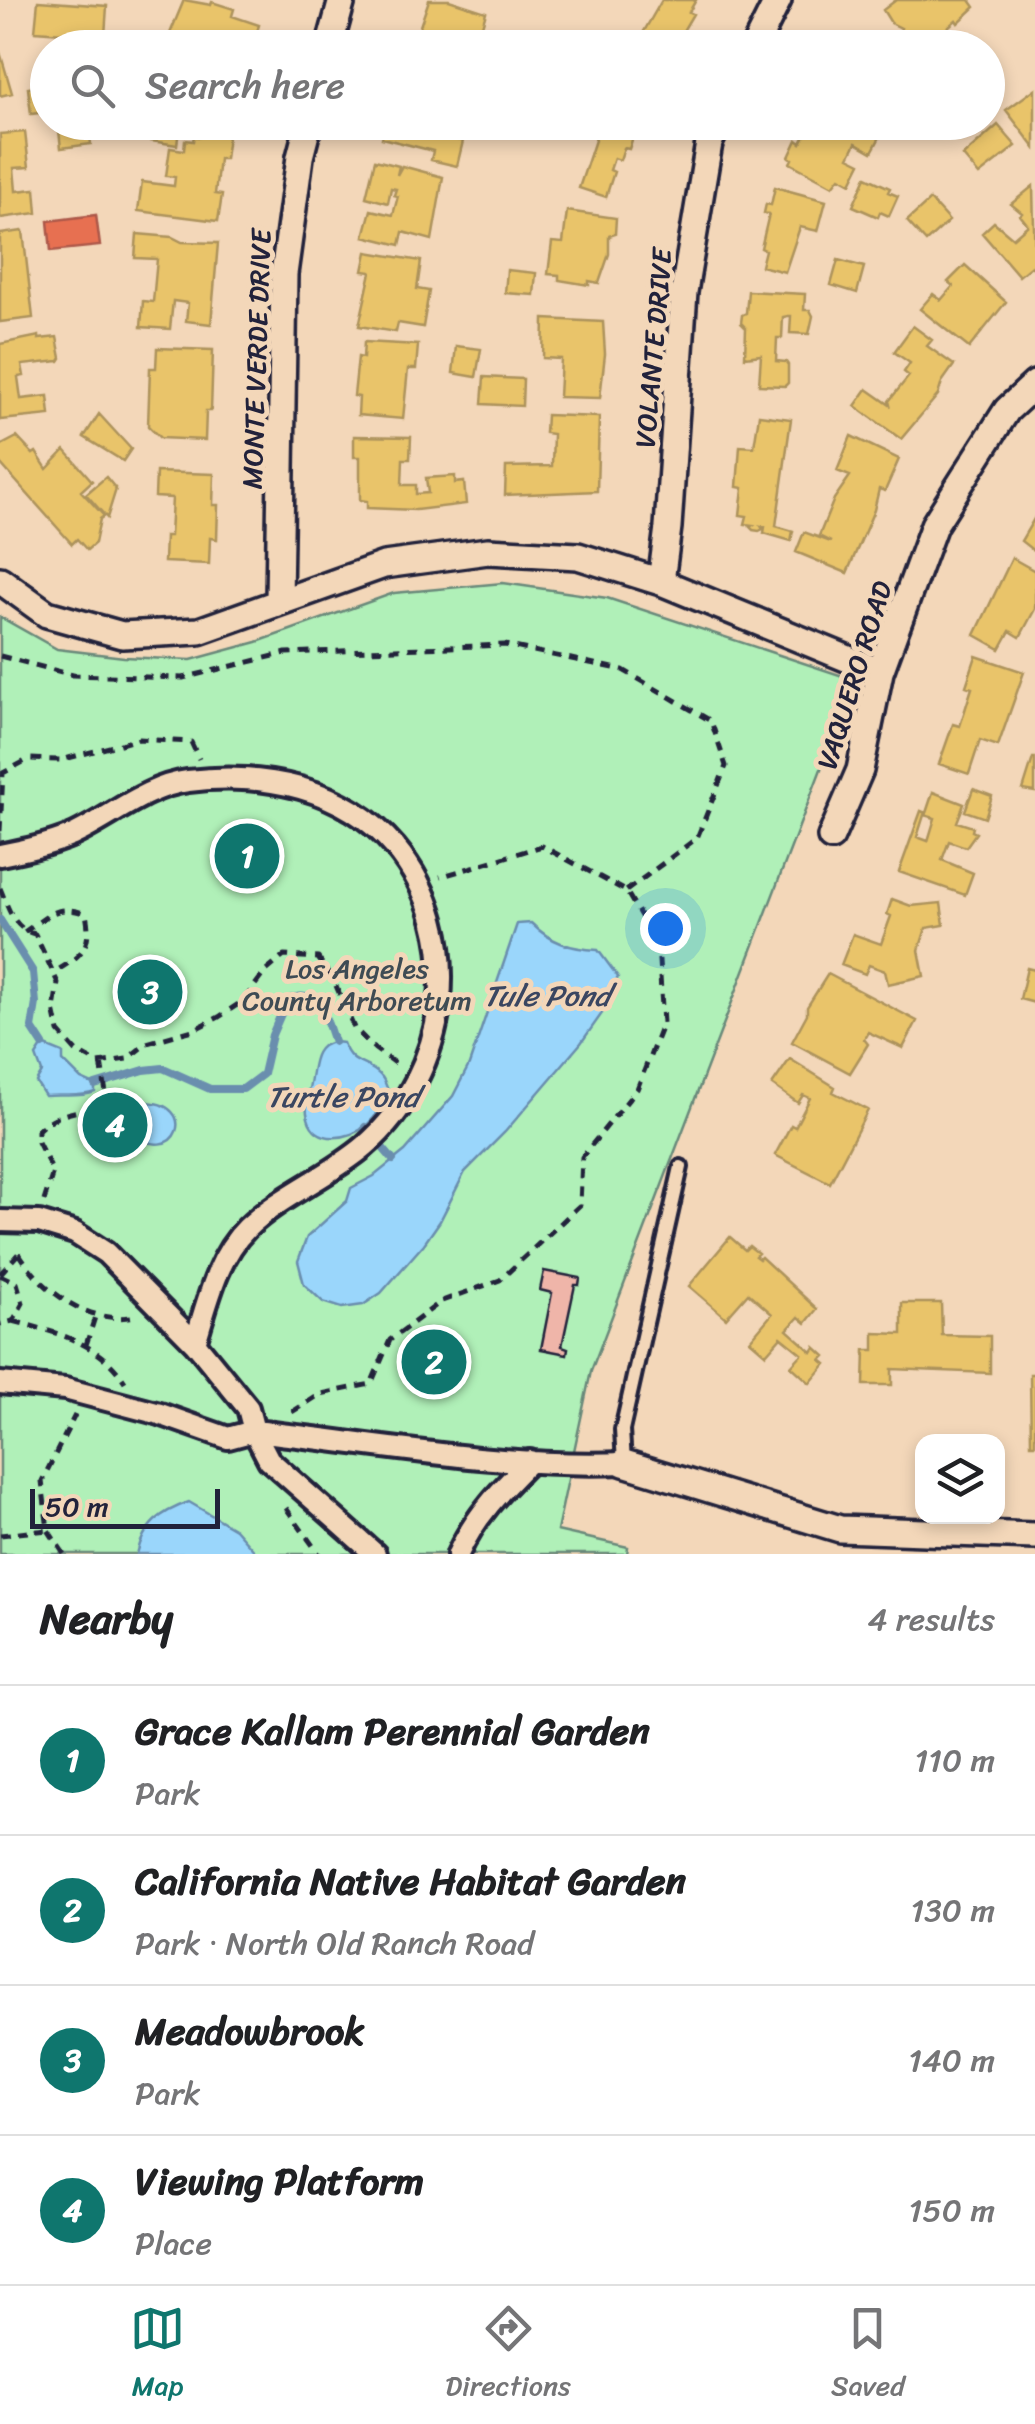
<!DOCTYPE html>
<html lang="en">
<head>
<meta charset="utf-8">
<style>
	body { margin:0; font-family:Sriracha,sans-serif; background:#f2f2f2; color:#202124 }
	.controls { position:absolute; right:30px; bottom:30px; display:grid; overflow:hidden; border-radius:20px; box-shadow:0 5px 15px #0003 }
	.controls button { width:90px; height:90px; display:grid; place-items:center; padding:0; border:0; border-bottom:2px solid #e0e0e0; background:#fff; color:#202124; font:50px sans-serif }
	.scale { position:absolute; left:30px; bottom:25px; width:190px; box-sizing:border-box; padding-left:10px; border:5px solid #22223b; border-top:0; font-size:28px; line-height:35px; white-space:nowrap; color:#22223b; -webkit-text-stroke:8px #f3d7b9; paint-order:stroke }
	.you { position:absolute; left:665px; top:928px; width:35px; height:35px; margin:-25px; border:8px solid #fff; border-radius:50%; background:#1a73e8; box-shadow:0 0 0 15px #1a73e833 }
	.badge { display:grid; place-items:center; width:65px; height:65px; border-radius:50%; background:#0f766e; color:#fff; font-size:32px; font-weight:700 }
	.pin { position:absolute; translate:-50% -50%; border:5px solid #fff; box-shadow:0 2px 10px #0006 }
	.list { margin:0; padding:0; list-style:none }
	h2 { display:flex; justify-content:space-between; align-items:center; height:130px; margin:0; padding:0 40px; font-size:42px }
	h2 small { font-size:32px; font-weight:400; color:#757577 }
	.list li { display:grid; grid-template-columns:65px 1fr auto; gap:30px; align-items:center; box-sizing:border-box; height:150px; padding:0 40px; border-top:2px solid #e0e0e0 }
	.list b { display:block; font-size:38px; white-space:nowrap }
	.list p { margin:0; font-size:32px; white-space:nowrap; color:#757577 }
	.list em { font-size:32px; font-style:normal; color:#757577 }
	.icon { flex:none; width:55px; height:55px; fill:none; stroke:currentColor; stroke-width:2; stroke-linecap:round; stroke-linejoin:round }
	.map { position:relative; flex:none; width:1035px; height:1554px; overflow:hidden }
	.search { position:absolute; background:#fff; box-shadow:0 5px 15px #0003; left:30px; right:30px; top:30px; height:110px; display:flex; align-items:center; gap:25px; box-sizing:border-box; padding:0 35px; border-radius:55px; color:#757577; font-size:38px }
	.sheet { height:730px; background:#fff }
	nav { display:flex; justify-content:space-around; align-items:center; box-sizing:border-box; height:140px; border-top:2px solid #e0e0e0; background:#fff; font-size:28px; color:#757577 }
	nav a { display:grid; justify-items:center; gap:5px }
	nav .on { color:#0f766e }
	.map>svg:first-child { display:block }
	.green { fill:#b0f0b8; stroke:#69897a; stroke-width:2.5 }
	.water { fill:#9ad6fb; stroke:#6a8eae; stroke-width:2.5 }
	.homes { fill:#e9c46a; stroke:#ad935c; stroke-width:2.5; fill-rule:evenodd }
	.shops { fill:#e76f51; stroke:#ac584a; stroke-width:2.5 }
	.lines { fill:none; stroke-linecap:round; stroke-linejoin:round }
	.stream { stroke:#6a8eae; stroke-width:8 }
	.building { fill:#efb5a9; stroke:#22223b; stroke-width:2.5 }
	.service-casing { stroke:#22223b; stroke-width:20 }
	.pedestrian-casing { stroke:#22223b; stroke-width:28 }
	.minor-casing { stroke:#22223b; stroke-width:32 }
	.path { stroke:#22223b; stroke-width:5; stroke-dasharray:10 8; stroke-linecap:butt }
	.service { stroke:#f3d7b9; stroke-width:12 }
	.pedestrian { stroke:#f3d7b9; stroke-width:20 }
	.minor { stroke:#f3d7b9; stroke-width:25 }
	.labels { text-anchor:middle; stroke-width:10; stroke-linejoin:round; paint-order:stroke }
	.street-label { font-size:28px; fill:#22223b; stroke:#f3d7b9 }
	.park-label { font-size:28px; fill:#3e4b54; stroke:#f3d7b9 }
	.water-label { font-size:30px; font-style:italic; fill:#3a4661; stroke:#f3d7b9 }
</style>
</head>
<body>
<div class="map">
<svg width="1035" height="1554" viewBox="0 0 1035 1554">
	<rect width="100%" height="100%" fill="#f3d7b9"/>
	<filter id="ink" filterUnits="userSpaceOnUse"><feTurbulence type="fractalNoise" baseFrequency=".01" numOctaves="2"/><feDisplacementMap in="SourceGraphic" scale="20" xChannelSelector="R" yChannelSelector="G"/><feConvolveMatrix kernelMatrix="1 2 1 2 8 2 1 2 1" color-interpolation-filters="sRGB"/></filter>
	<g filter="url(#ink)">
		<!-- green -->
		<path class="green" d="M503,583L607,598L855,680L591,1371L557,1531L628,1547L627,1554H0V617L57,649L124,657L191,660L257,642L394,593Z"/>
		<!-- water -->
		<path class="water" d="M531,923C550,942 571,949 598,950L618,977L603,1012L581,1043L505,1132L465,1172L440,1221L424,1244L381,1293L363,1305L342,1308L323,1302L304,1284L298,1261L307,1237L347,1201L351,1188L374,1176L405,1151L453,1096L469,1065L517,924Z
			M334,1042L343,1043C352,1068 367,1060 381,1076C385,1080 386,1087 389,1092C383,1104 377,1116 367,1125C350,1140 315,1145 308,1118C304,1104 309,1092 311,1078C314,1062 314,1045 334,1042Z
			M43,1045L63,1053V1061L81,1079L95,1085V1092C80,1098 61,1094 45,1096L36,1082L42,1072L36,1056Z
			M142,1102C202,1101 177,1172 129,1131L127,1112Z
			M189,1502L235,1529L257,1554H137C144,1524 161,1512 189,1502Z"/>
		<!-- homes -->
		<path class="homes" d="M184,0L211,5L212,2L234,9L232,16L259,25L252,48H164Z
			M429,0H449L486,12L479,36L467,32L462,48H404L409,33L417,35Z
			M662,0H696L689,12L693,14L673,48H643L645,44L639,40Z
			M896,0H970L975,7L958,23L956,20L948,27L963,48H956L943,31L935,38L930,32L913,45L906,34L903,37L899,32L901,28L891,23L883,10Z
			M38,1L107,6L105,36L35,31Z
			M0,52L12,93L0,96Z
			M48,85V112L31,114L28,88Z
			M1035,89V148L1006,110Z
			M58,122H88L91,144L61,148Z
			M154,122H180L177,145L151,141Z
			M386,122H445L444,129L460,133L458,140L463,141L457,166L431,160L433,151L382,138Z
			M601,122H638L629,149L624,148L620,160L614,158L610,170L614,172L606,197L579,188Z
			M812,122H856L881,135L872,152L856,143L849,157L861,163L851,183L840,177L833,186L790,163L792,159L789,157L797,140L801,143Z
			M881,122H906L895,135Z
			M998,125L1016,146L979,175L963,156Z
			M25,132L29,167L14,168L16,191L35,189L37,213L0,218V134Z
			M201,132L228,136L225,159H219L215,194L222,195L218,221L138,211L142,182L174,186L175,177L166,176L170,148L184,150L185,140L193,141L194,136L200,137Z
			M375,160L399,166L397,175L402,166L443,177L432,240L403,232L400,245L364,236L371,210L393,215L398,196L394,195L396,189L391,188L388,203L366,197Z
			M866,177L890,188L888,192L898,196L889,216L880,212L878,217L853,206Z
			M1033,186L1035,269L1031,266L1019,276L982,233L994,222L1013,238L1028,225L1020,215L1022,213L1011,204Z
			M775,187L826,201L818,231L800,227L785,272L761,266L765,250L761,248L769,214L764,213L766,204L771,205Z
			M930,200L949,221L926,242L907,221Z
			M567,211L616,218L615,234L609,236V254L599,283L589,281V285L559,280V275L548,274L552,242L563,243Z
			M23,231L33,318L0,322V234Z
			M137,234L172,237L182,242L218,243L211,324L186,321L188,303L173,301L170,329L141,327L143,301L153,302L157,259L135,258Z
			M367,252L421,261L417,289L429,291L423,327L398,323L396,332L359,326L371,272L363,271Z
			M838,260L864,267L857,293L831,285Z
			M965,265L1006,302L969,348L920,309L933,294L941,300L953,286L948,282Z
			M507,270L536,273L534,295L505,293Z
			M748,291L805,294L804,310H810L813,316L809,334L790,333L791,316H788L783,317L782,338H777L776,361L786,362L788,365V383L785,386L759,385L761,355L745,357L746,328L741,323L742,315L746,313Z
			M544,319L603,322L605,354L600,398L559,397L561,359L543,358Z
			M913,326L932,340L927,346L954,365L942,382L938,395L901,439L855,406L867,389L890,405L889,401L909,376L904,372L910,363L894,352Z
			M39,336V339L57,337L61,358L59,361L22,365L24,376L18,377L21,399L48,396L50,415L0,420V344Z
			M364,342L418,345L416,369H408L403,419L358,415L359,397L354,396L358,357L363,358Z
			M456,346L481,349L476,377L453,373Z
			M157,348L213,350L211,411H206L205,440L160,438L148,426L150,368H156Z
			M484,377L523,379L522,406L482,404Z
			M99,414L131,449L123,461L84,437Z
			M546,415L599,417L597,491L505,495L506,467L552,466L553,434L545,433Z
			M759,415L791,419L776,526L793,531L791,541L764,533L765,527L761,526L763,529L759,531L753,530L750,527L753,525L745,524L747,516L740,515L743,488L737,487L740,446L754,447Z
			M354,436L411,437L410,459H403L402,485H416V494L428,493L426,478L455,476V483L464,482L466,504L416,510L367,508V501L360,500V457H354Z
			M851,436L899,459L885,491L879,489L874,510L847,573L796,552L804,532L831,542L819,536L834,499L850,476L837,471Z
			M17,437L33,454L36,452L47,469L65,450L92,481L81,491L104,516L100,519L95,543L87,550L77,539L72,544L0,463V446Z
			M156,472L214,474L213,505H218L217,539L210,538L209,564L164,562L165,536H170L172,498L155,497Z
			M106,477L116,489L107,518L86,494Z
			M1035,517V552L1021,541Z
			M1012,558L1035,571V609L1020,637L1010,631L1000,649L975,635Z
			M976,656L1024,672L998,746L980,740L969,774L939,764L953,724L960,726L972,688L966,686Z
			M1033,758H1035V792L1023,790Z
			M973,789L992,796L985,818L965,811Z
			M933,792L964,804L957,822L973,827L972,831L976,833L966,847L949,841L942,860L973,873L965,895L899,872L921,811L926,813ZM924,815L935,818L928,841L917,837Z
			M892,899L911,906L941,903L944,925L926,928L919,950L924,976L888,984L885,971L869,965L865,974L841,965L853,934L881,944L891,916L887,914Z
			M1027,968L1035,970V1003L1020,999Z
			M828,974L917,1021L903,1048L868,1032L864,1039L868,1044L850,1073L792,1042L807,1014V1007Z
			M790,1059L835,1087L833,1092L868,1110L830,1183L775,1155L791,1125L795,1127L810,1098L803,1095L798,1103L772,1085Z
			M730,1237L745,1250L749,1246L758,1253L755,1256L759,1259L761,1257L817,1309L806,1323L799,1317L787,1330L812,1352L815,1347L825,1356L821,1360L826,1364L810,1383L791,1366L802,1354L781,1337L766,1354L750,1340L772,1314L748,1293L726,1318L689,1286Z
			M902,1303H941L942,1335L990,1336V1373L892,1369V1385H864L865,1350H874V1333L902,1334Z
			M1030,1374H1035V1444H1031Z"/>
		<!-- shops -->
		<path class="shops" d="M96,215L100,246L51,251L48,221Z"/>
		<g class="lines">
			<!-- stream -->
			<path class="stream" d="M0,920L33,972L36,1003L32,1028L43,1045
				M95,1085L144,1070L163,1068L210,1089H243L263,1074L272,1035L287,1000C320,986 325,1017 334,1042
				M365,1127L393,1160"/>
		</g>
		<!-- building -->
		<path class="building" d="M544,1271L580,1278L579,1285H575L562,1346L568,1348L567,1354L541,1349L552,1293L540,1290Z"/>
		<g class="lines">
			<defs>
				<path id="service" d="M624,1463L622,1430L681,1167"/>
				<path id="pedestrian" d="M0,855C25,850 49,845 73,835C110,818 146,786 188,781C263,772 344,787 395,847C469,936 450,1072 365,1146C330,1176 280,1196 247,1228C217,1257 207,1304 195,1343
					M0,1221L39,1222L75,1233L106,1253L195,1343L248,1408L254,1431C377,1444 501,1468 624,1463
					M0,1383L65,1389L160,1414L228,1438L254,1431L269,1460L375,1554
					M458,1554C475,1516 501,1490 530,1461"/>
				<path id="minor" d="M329,48L342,0
					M754,48L778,0
					M0,580L47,614L122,635L199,631L384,565L488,551L578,556L661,582L880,672
					M661,582L668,527L684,292L709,143L719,122
					M279,601L284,274L300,157L309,122
					M831,837L860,770L880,672L934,525L1007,410L1035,384
					M624,1463L840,1529L1035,1536"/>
			</defs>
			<!-- service casing -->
			<use href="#service" class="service-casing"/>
			<!-- pedestrian casing -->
			<use href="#pedestrian" class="pedestrian-casing"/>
			<!-- minor casing -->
			<use href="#minor" class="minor-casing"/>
			<!-- path -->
			<path class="path" d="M0,656L73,675L183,678L286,653L505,645L623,670L711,721L726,766L697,838L626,891
				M0,831L3,773L29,759L61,760L139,739L191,742L199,759
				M0,888C8,907 13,929 35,934L58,983L54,1009L59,1032L76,1051L98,1063L127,1059L147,1043L193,1030L219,1017L243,1001L265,972L284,956L318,958L334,981L354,1028L375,1049L400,1067
				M24,932C49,916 56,903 86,914C93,948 81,956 53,973
				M44,1201L53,1172L38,1142V1130C56,1112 79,1112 103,1106L106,1093L101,1062
				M19,1253C42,1291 89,1326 136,1316
				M0,1274L18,1254
				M0,1275L17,1283L23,1303L13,1321L0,1324
				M13,1321C57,1333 99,1342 125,1382
				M86,1345L96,1314
				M292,1412L321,1394L371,1384L390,1340L442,1301L500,1280L580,1205L582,1157L637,1089L663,1023L658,945L626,891L542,846L440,877
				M286,1508L319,1554
				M0,1535L48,1530
				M64,1554L48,1530L42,1481L75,1415"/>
			<!-- service -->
			<use href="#service" class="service"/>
			<!-- pedestrian -->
			<use href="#pedestrian" class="pedestrian"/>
			<!-- minor -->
			<use href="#minor" class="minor"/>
		</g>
	</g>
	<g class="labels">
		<!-- street labels -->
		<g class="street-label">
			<text transform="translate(653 348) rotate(-85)" y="10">VOLANTE DRIVE</text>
			<text transform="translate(256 359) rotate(-88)" y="10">MONTE VERDE DRIVE</text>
			<text transform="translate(854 675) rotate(-73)" y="10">VAQUERO ROAD</text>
		</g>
		<!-- park labels -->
		<g class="park-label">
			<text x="357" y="978">Los Angeles<tspan x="357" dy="32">County Arboretum</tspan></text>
		</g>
		<!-- water labels -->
		<g class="water-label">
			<text x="547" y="1006">Tule Pond</text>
			<text x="343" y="1107">Turtle Pond</text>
		</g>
	</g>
</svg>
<div class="controls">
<button><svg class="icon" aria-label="layers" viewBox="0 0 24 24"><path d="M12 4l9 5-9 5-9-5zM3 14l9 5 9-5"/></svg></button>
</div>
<div class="scale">50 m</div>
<div class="you"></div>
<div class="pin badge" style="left:247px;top:856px">1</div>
<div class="pin badge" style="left:434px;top:1362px">2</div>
<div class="pin badge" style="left:150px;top:992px">3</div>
<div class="pin badge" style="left:115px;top:1125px">4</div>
<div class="search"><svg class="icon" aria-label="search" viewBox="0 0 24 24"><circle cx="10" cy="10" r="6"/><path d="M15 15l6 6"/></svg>Search here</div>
</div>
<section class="sheet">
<h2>Nearby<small>4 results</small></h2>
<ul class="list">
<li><span class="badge">1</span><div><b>Grace Kallam Perennial Garden</b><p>Park</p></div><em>110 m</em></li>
<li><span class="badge">2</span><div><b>California Native Habitat Garden</b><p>Park · North Old Ranch Road</p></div><em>130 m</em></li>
<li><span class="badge">3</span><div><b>Meadowbrook</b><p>Park</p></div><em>140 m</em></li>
<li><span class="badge">4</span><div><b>Viewing Platform</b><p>Place</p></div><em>150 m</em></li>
</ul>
</section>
<nav>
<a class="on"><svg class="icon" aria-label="map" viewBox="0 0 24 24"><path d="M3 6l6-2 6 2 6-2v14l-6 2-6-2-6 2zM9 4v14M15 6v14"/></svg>Map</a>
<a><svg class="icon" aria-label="directions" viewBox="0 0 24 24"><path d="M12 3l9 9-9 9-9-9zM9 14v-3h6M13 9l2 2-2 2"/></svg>Directions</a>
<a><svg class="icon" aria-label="saved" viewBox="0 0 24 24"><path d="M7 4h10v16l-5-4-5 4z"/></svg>Saved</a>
</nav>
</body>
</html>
